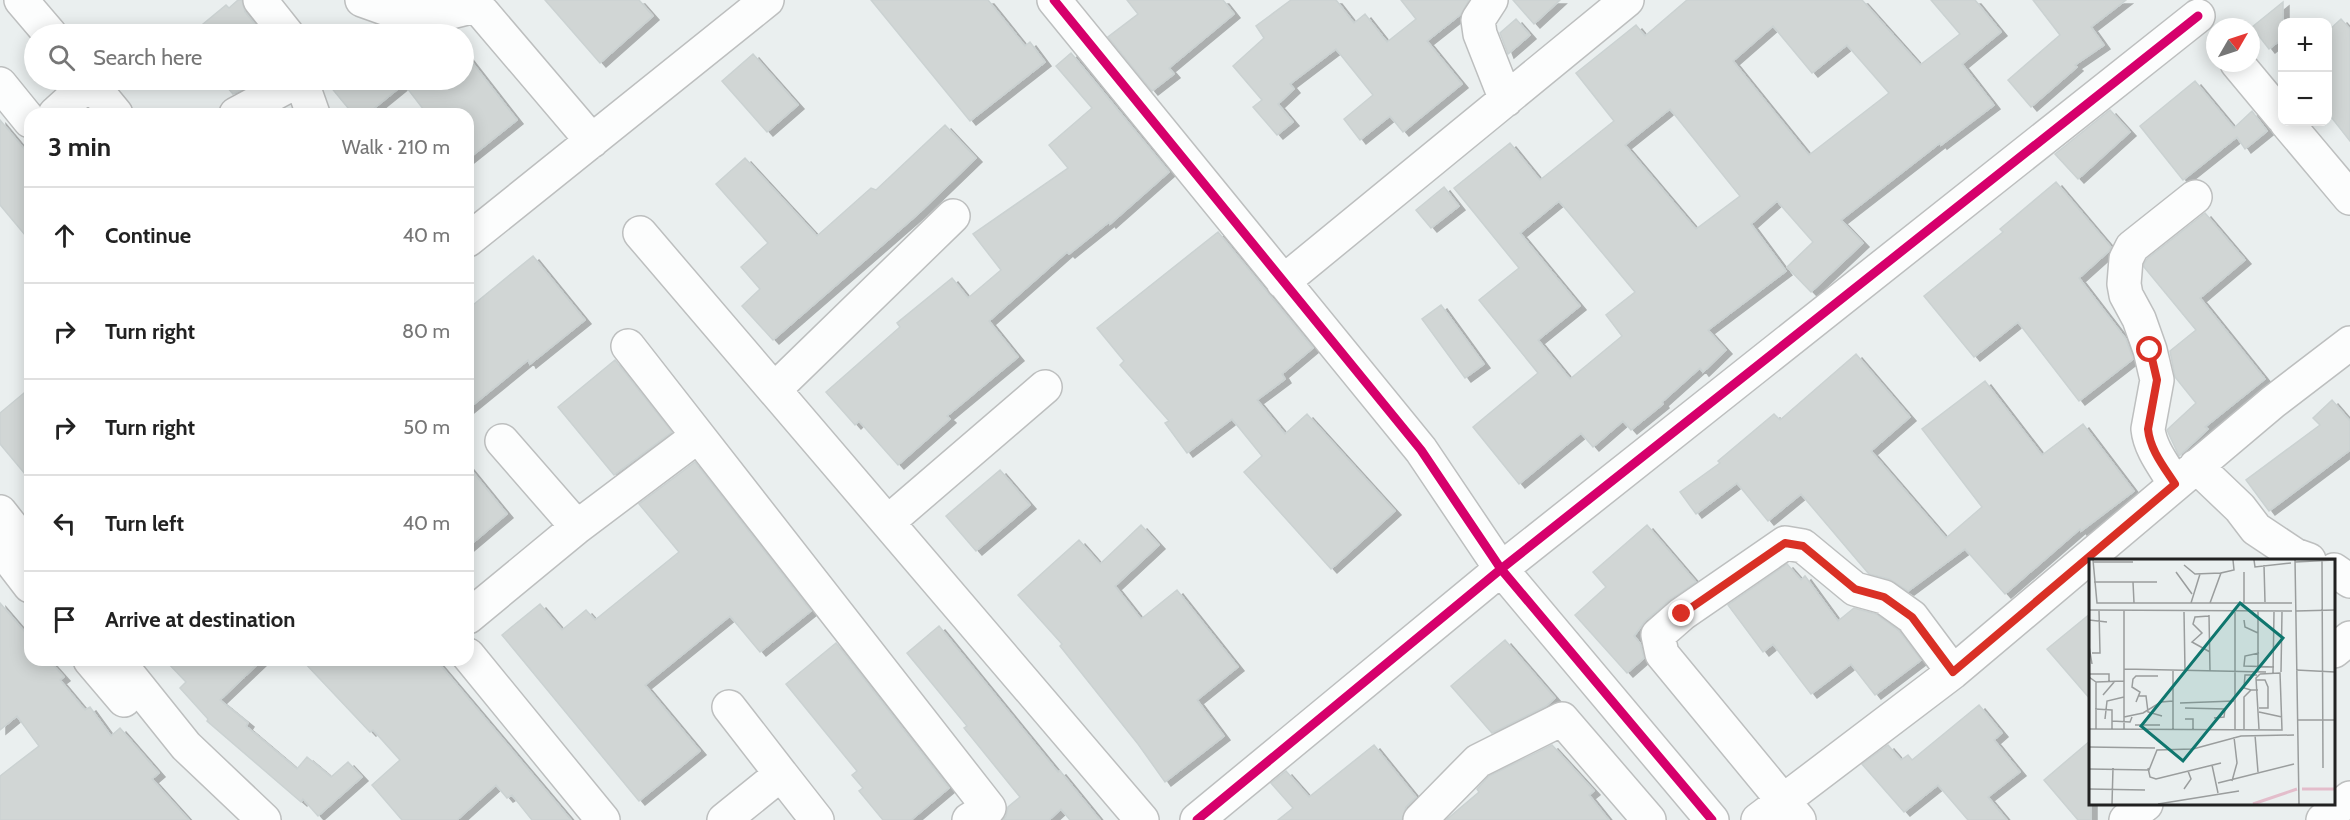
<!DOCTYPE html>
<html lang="en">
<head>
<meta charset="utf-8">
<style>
	body { margin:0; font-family:Cabin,sans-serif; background:#f2f2f2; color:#222 }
	.controls { position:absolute; right:18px; top:18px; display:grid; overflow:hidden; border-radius:12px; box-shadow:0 3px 15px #0003 }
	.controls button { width:54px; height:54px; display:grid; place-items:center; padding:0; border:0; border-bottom:2px solid #e0e0e0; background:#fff; color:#222; font:30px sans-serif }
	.compass { position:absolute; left:2206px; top:18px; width:54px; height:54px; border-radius:50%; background:#fff; box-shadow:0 3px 15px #0003; rotate:51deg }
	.stop { position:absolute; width:18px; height:18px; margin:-14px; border:4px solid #d93025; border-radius:50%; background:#fff }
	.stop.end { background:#d93025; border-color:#fff; box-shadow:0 2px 6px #0008 }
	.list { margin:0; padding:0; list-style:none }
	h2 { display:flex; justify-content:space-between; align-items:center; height:78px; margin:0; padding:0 24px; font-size:26px }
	h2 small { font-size:20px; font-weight:400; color:#767676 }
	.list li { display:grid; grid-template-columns:39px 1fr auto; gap:18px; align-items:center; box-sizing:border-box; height:96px; padding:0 24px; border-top:2px solid #e0e0e0 }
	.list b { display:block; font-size:22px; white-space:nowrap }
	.list em { font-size:20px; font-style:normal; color:#767676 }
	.icon { flex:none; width:33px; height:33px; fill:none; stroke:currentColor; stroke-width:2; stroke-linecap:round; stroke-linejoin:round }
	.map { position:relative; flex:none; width:2350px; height:820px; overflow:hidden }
	.search { position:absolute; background:#fff; box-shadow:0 3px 15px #0003; left:24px; top:24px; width:450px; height:66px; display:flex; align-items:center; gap:15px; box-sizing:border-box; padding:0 21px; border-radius:33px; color:#767676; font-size:22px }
	.panel { position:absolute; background:#fff; box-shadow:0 3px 15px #0003; left:24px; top:108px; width:450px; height:558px; border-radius:18px }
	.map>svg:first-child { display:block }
	.building { fill:#d1d6d5; stroke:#cbd2d2; stroke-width:1.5; fill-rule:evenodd; filter:url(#shadow) }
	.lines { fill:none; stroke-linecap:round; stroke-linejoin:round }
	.minor-casing { stroke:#bdbfbf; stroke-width:36 }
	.minor { stroke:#fcfdfd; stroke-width:33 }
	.cycleway-casing { stroke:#fff; stroke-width:13 }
	.cycleway { stroke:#d6006c; stroke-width:9 }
	.route { stroke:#d93025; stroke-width:8 }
	.inset-river { fill:none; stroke:#e3bdcb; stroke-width:3 }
	.inset-road { fill:none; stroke:#9a9d9d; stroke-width:1.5 }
	.view { fill:#0f766e; fill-opacity:0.15; stroke:#0f766e; stroke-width:3 }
	.inset-edge { fill:none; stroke:#212121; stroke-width:3 }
</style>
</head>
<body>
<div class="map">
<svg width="2350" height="820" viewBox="0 0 2350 820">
	<defs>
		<filter id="shadow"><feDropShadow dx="6" dy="4" stdDeviation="0" flood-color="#0004"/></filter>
	</defs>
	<rect width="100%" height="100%" fill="#eaefef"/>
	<!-- building -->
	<path class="building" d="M238,0H242L245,12L263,34H191L226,5L229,8Z
		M545,0H639L653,16L600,63Z
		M871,0H988L1025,46L1030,42L1045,62L970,121Z
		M1127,0H1223L1234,14L1169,68L1174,74L1152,91L1108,37L1138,14Z
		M1291,0H1336L1354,23L1365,14L1387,42L1416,19L1401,0H1469L1461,14L1427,41L1462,84L1403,132L1390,116L1360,140L1344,119L1373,95L1336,49L1290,84L1294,89L1278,104L1293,122L1277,135L1253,107L1262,100L1233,66L1264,38L1256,26Z
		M1513,0H1560L1534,24Z
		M1687,0H1862L1920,65L1960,34L1931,0H1975L2001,32L1962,64L1994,105L1941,145L1940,143L1841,220L1863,243L1811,292L1787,267L1813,242L1777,201L1751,224L1786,271L1708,330L1726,350L1703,372L1700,368L1662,402L1663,404L1631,430L1623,421L1593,447L1581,433L1519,484L1473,427L1538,373L1479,300L1519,268L1454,188L1510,143L1540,180L1614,121L1576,73L1636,25L1645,36ZM1773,26L1812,73L1847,45L1889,93L1809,155L1733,61ZM1670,109L1740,196L1696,229L1625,145ZM1559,201L1635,292L1606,315L1622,336L1570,379L1538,340L1580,306L1520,233Z
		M2033,0H2126L2091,27L2104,45L2075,65L2077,67L2031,107L2008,80L2060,35Z
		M2283,2V38L2269,49L2252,27Z
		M1516,19L1530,35L1508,54L1500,33Z
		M2341,19L2350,29V141L2328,113V31Z
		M464,52L517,120L468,159V114H427L404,84L367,114H353L325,80H464Z
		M1071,53L1169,172L1110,224L1109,222L1069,254L1067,252L989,321L1018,357L947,416L950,419L898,465L859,421L855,425L826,392L900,327L897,323L952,278L968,298L1001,270L973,234L1068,168L1049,145L1092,108L1056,66Z
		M753,54L798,105L767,132L722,81Z
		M221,80H248L252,84L233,94Z
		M2195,81L2234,128L2252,111L2267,131L2245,149L2237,137L2183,180L2140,126Z
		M2110,110L2130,132L2078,179L2055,154Z
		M0,120L30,156V241L0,205Z
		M945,125L976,158L918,214L773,340L742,306L760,289L741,267L768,243L716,184L745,158L817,236L871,188L876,190Z
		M2056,182L2111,247L2109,251L2079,278L2126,339L2133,359L2079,401L2018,322L1974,357L1924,296L2003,232L2000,229Z
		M1444,187L1459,206L1431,228L1416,210Z
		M2205,213L2245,260L2200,298L2265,379L2205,427L2208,429L2179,456L2167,430L2196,403L2175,377L2170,351L2196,330L2144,267V264L2147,259Z
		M1218,232L1313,348L1282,374L1285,379L1257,400L1285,434L1307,414L1395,511L1331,569L1244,472L1262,456L1232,419L1187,453L1165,423L1169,421L1120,365L1124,361L1097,328Z
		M533,256L585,320L530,364L528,360L468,409V309Z
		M1441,305L1484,364L1465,378L1422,319Z
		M1856,354L1910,417L1871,451L1946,538L1982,507L1922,429L1985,381L2042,455L2083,424L2134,491L2081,531L2080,529L2005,594L1965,549L1908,591L1889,579L1869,574L1801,494L1768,521L1737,483L1696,514L1680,492L1720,463L1718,461L1774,414L1780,420Z
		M615,360L672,432L614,475L558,407Z
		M30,388V480L0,444V413Z
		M2332,400L2350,421V450L2269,511L2246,480L2320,425L2313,418Z
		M695,462L811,611L760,652L730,616L645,685L700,751L639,801L502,635L540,604L562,630L586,610L595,620L679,552L639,504Z
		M468,466L507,514L468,547Z
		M1000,470L1030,505L976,551L946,516Z
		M1141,525L1159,545L1115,586L1141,619L1177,590L1238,667L1197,700L1224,736L1165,782L1138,744L1060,646L1062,644L1018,595L1079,540L1100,564Z
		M1647,525L1696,582L1670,600L1645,621L1634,636L1640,643L1644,658L1627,673L1575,615L1606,587L1593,572Z
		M1787,564L1801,580L1805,576L1838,621L1854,608L1876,614L1899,631L1921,660L1875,695L1851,664L1811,694L1773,644L1763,652L1728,605Z
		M0,603L30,638V660H49L64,677L60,680L85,710L90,707L111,736L120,728L159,773L152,779L189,820H0V776L39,746L17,716L0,730Z
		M2091,613V700L2047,649Z
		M939,626L1058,772L1060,771L1100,820H1070L1061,809L1049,820H1003L1006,816L1008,807L1020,797L964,728L967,726L907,653Z
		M1505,640L1555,698L1546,706L1492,733L1451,686Z
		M836,643L949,788L911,820H883L859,791L863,788L852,775L857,771L786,684Z
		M165,660H262L220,700L248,723L246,726L297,769L307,757L331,777L348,762L362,777L318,816L303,799L301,802L207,721L208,719L180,688L186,682Z
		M302,660H436L571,820H532L512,795L507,798L496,785L457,820H402L372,785L400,760L373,730L370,732Z
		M1979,705L2002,733L1994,740L2020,772L1988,797L2007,820H1968L1938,785L1904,812L1862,764L1888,745L1901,760L1908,755L1912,760Z
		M2091,740V820H2078L2044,780Z
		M1374,745L1416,797L1406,807L1402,820H1278L1293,808L1271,783L1286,771L1309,797Z
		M1552,745L1594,791L1589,795L1609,820H1446L1479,792L1477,789L1489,776Z"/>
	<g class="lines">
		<defs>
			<path id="minor" d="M21,0L50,34
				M260,0L287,34
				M362,0L404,15H439L475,6L483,13L592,141
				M1054,0L1421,450L1501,569L1712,820
				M1491,0L1478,20L1480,34L1506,100
				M2237,63L2282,117
				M88,80L116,114
				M301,80L313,114
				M0,84L30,121
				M55,114L90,82
				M236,114L299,80
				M2286,122L2350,198
				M640,233L1142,820
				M468,240L767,0
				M1283,282L1627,0
				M628,346L989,808L969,820
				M775,389L953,216
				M2196,466L2240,508L2256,529L2295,555L2309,560
				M2175,484C2165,467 2150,449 2148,429L2157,380L2150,350L2139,319L2126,295L2124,284L2126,259L2132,247L2195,197
				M0,512L30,550
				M888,522L1045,387
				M577,527L698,436
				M0,547L30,586
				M2334,570L2350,581
				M468,617L577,527L502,441
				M2334,651L2350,638
				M468,655L603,820
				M90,660L124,700
				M117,660L186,746L264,820
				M781,774L817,820
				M724,820L781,774L729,707
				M1197,820L1501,569L2198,16
				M1420,820L1478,761L1562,719L1649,820
				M1758,820L1953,672L2273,402L2350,343
				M1799,820L1662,654L1658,635L1682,614L1785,543L1803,546L1855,589L1884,597L1912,617L1953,672
				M2126,820L2146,804
				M2323,820L2350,798"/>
		</defs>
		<!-- minor casing -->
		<use href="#minor" class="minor-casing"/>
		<!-- minor -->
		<use href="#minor" class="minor"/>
		<defs>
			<path id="cycleway" d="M1054,0L1421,450L1501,569L1712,820
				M1197,820L1501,569L2198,16"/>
		</defs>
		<!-- cycleway casing -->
		<use href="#cycleway" class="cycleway-casing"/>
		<!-- cycleway -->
		<use href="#cycleway" class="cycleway"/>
	</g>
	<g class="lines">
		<!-- route -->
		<path class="route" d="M1682,614L1785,543L1803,546L1855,589L1884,597L1912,617L1953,672L2175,484C2164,467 2150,450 2148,429L2157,380L2150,350"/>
	</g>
	<!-- overview -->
	<g transform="translate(2089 559)">
		<rect width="246" height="246" fill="#eaefef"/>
		<path class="inset-river" d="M213,230H246M164,245L208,230"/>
		<path class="inset-road" d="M4,1L8,44H203M165,1L166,8L202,4M206,1L210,245M233,2L234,209M4,3H44M206,3L246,1M95,6L106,15L132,14M175,6L176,43M87,13L103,35M5,23H68M44,23L45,44M102,44L111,15M121,44L132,14L145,11L144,1M155,44V13M0,51L203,52M207,52L246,51M95,53L96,112M146,53V171M120,56L121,112M120,57L106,58L104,65L113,74L103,83L121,93M0,61L18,63M155,61L156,68L169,74M0,87L3,105M3,94H11L10,51M170,94L156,97L155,107L185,108M35,110L177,113M207,111L246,113M169,112V52M192,113L193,53M184,114L185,53M0,115H20V122M0,118L7,123L35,122M167,121H176L179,128V149H170M162,131L155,129L156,116H168M14,136L26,122M50,137H57L59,153L73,157M47,143L51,133L43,128L44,120L47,117H69M91,144L145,142M96,149L136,150L135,158L125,159M6,150L23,151V171M170,153L193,158M35,158L54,154L72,143L84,142M16,160L18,142L35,138M96,160H104V171M208,161H246M23,162L41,163L43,158M46,166H71M0,170L193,171L191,114L171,115M155,170V138L162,131H169M170,170L167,119L171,115M7,171V123M35,171V51M84,171V112M166,176L169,213M0,188L66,189M123,206L129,234M59,209L61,218L67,220L132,204M0,210L60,211L68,191L104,190L152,177L205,176M143,222L148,204L145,178M129,224L205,205M0,230L56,231M95,230L102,220L99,212M23,245L24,209M69,245L150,232"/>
		<path class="view" d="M151,44L194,79L94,202L52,167Z"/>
		<rect width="246" height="246" class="inset-edge"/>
	</g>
</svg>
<div class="controls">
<button>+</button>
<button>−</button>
</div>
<svg class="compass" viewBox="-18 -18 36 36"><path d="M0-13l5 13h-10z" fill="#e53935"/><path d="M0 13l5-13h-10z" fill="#767676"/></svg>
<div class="stop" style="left:2150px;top:350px"></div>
<div class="stop end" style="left:1682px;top:614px"></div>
<div class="search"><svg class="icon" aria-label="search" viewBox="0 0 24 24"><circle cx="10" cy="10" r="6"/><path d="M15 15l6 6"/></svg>Search here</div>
<section class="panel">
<h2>3 min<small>Walk · 210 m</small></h2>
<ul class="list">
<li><svg class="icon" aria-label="ahead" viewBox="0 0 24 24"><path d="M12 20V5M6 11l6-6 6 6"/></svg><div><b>Continue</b></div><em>40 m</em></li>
<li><svg class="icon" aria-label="right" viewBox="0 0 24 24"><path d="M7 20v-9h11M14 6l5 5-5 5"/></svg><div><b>Turn right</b></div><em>80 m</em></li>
<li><svg class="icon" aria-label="right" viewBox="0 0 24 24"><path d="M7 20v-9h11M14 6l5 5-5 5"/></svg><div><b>Turn right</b></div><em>50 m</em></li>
<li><svg class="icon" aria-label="left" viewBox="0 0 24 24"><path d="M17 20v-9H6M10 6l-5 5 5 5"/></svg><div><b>Turn left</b></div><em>40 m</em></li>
<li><svg class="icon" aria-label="arrive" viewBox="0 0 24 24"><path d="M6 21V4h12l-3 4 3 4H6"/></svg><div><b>Arrive at destination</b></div></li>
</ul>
</section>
</div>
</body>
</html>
